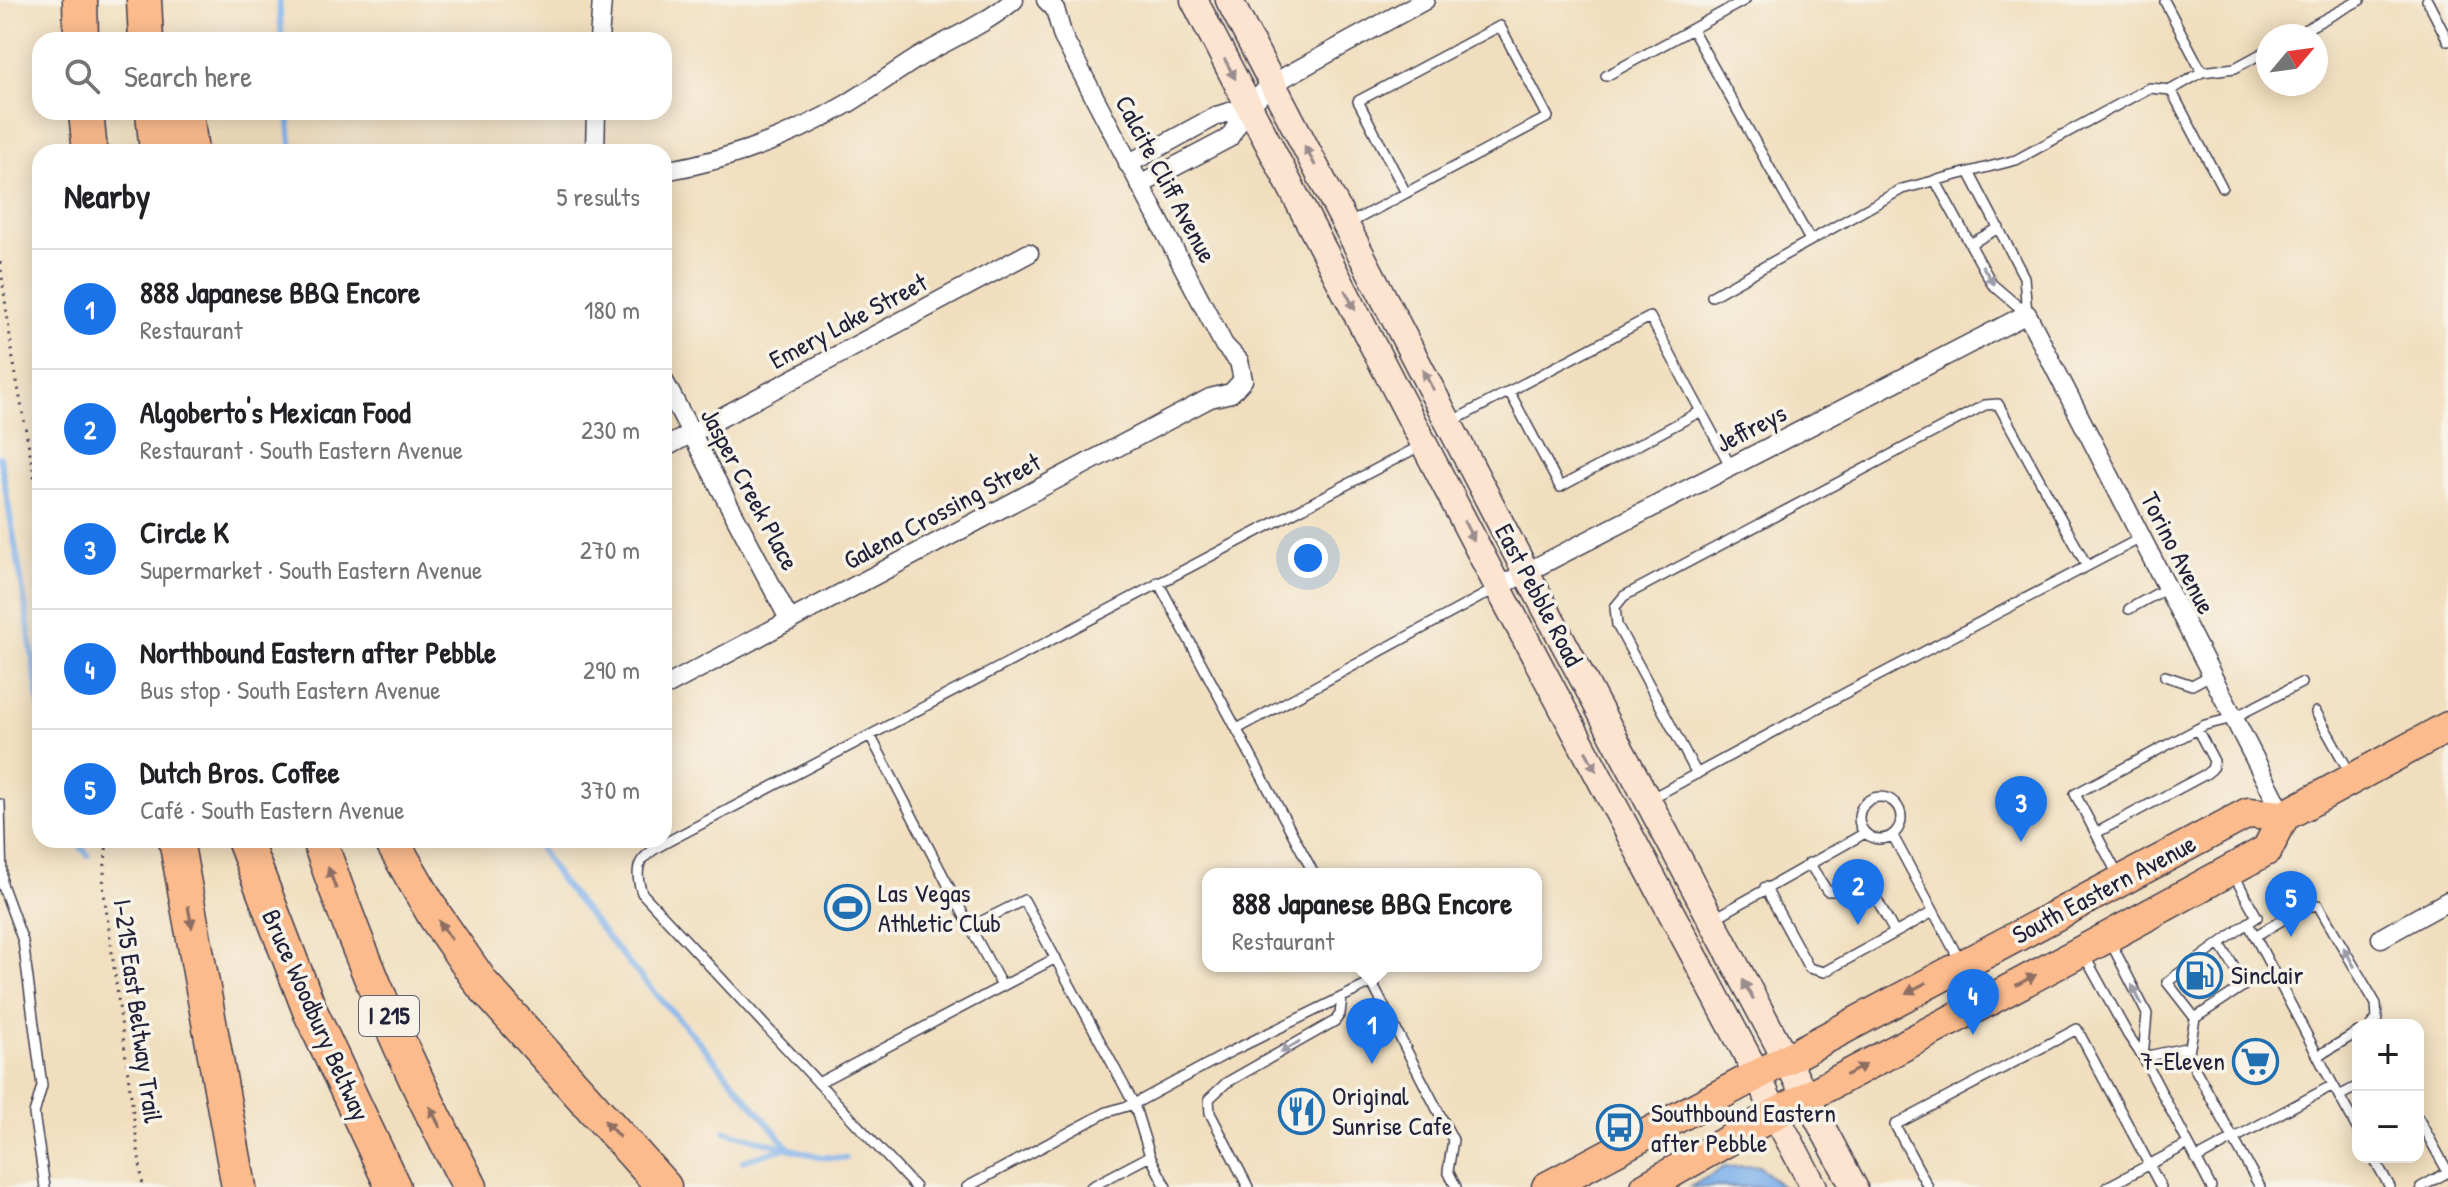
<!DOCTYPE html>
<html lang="en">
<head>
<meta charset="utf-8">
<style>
	body { margin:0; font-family:"Patrick Hand",sans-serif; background:#f6f6f6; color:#202124 }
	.controls { position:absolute; right:24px; bottom:24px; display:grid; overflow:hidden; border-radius:16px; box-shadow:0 4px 20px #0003 }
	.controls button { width:72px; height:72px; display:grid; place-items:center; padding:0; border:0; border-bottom:2px solid #e0e0e0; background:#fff; color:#202124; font:40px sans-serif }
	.compass { position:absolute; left:2256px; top:24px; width:72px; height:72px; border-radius:50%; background:#fff; box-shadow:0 4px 20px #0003; rotate:61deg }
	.you { position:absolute; left:1308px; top:558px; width:28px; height:28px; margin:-20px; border:6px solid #fff; border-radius:50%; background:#1a73e8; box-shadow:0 0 0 12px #1a73e833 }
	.badge { display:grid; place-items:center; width:52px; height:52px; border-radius:50%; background:#1a73e8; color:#fff; font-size:26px; font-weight:700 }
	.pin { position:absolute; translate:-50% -66px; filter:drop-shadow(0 2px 4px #0008) }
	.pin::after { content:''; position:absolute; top:42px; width:28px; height:24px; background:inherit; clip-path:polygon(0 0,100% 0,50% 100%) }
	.popup { position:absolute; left:1202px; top:868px; width:340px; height:104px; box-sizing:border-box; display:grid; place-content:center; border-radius:16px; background:#fff; filter:drop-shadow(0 2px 6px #0005); font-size:26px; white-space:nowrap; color:#757577 }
	.popup b { font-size:30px; color:#202124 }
	.popup::after { content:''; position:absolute; left:50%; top:100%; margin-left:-16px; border:16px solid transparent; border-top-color:#fff }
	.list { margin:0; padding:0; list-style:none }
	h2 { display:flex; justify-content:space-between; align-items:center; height:104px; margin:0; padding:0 32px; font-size:34px }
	h2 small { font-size:26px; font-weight:400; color:#757577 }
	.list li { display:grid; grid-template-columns:52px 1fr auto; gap:24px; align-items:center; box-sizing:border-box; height:120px; padding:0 32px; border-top:2px solid #e0e0e0 }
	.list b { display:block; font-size:30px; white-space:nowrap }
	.list p { margin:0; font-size:26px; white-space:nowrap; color:#757577 }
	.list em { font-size:26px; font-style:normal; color:#757577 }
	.icon { flex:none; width:44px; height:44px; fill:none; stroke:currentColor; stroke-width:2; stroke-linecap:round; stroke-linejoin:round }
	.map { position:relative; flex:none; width:2448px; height:1187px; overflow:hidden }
	.search { position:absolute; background:#fff; box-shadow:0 4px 20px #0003; left:32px; top:32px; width:640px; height:88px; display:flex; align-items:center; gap:20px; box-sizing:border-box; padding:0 28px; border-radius:24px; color:#757577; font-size:30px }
	.panel { position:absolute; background:#fff; box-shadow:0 4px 20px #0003; left:32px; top:144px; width:640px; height:704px; border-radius:24px }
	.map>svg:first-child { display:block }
	.water { fill:#80b2ec; stroke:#516a94; stroke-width:2 }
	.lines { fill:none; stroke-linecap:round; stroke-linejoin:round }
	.stream { stroke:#80b2ec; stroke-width:6 }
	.lane-casing { stroke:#413e4f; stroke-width:12 }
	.street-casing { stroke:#413e4f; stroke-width:21 }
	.secondary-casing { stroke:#413e4f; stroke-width:29 }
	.primary-casing { stroke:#413e4f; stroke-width:33 }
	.highway-casing { stroke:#413e4f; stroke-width:37 }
	.path { stroke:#413e4f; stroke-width:3; stroke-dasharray:2 6; stroke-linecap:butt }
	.lane { stroke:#fff; stroke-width:9 }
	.street { stroke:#fff; stroke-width:18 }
	.secondary { stroke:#fde4d1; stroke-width:26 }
	.primary { stroke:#fbbb8d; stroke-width:30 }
	.highway { stroke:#fbbb8d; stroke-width:34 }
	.oneway { fill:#9a8d8e }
	.oneway2 { fill:#9c9ca7 }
	.oneway3 { fill:#8e6e64 }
	.labels { text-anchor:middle; stroke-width:7; stroke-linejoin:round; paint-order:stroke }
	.shield { fill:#f7f3e8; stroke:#62616f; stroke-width:2 }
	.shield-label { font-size:24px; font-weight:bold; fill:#22223b }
	.street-label { font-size:26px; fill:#22223b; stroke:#f7f3e8 }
	.poi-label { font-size:26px; fill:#22223b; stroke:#f7f3e8; text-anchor:start }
</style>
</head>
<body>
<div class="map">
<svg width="2448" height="1187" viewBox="0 0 2448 1187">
	<rect width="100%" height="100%" fill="#f7f3e8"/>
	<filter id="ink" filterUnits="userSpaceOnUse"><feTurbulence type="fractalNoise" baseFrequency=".0125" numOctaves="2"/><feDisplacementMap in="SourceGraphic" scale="16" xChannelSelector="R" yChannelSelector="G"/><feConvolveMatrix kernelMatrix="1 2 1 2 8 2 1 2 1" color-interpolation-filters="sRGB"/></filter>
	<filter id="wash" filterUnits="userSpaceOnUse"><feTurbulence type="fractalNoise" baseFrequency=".006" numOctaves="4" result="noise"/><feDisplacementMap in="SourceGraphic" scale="32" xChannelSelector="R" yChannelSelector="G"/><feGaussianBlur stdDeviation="1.8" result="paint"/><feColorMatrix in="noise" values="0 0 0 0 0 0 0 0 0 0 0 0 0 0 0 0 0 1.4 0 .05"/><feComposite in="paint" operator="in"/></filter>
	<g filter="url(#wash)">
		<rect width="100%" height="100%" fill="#f1debe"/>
		<!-- water -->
		<path class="water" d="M1759,1166L1782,1187H1690L1725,1167Z"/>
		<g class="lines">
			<!-- stream -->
			<path class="stream" d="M279,0L282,40
				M288,112L292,152
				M0,457L24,596L40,708
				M75,840L88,855
				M534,840L561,881L630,965L702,1045L788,1147
				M725,1131L821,1157L846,1158
				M743,1161L785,1148"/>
		</g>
	</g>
	<g filter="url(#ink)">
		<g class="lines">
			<defs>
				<path id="lane" d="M2427,0L2448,41
					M1692,29L1810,240
					M2293,36L2360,0
					M2202,72L2235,68L2268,50
					M1606,76L1745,0
					M2171,90L2222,187
					M1969,172L2024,277L2027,314
					M1935,180L1992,284L2027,314
					M1350,223L1548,117L1500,26L1358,101L1406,193
					M1970,244L1999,228
					M1712,296L1902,189L2016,160L2149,88L2171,90L2202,72L2165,2
					M1509,391L1560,487L1701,411
					M1451,422L1650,317L1731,467
					M1158,582L1314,874
					M2129,609L2167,588
					M2165,676L2192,685L2211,675
					M2316,712L2351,775
					M1237,729L1495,589
					M870,735L970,927L1024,900L1134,1104L1150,1156L1166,1187
					M1697,774L1617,625L1615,607L1624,596L1985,405L1998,404L2087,566
					M1859 818a21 21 0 1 1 42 0a21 21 0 1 1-42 0Z
					M1650,799L1849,691L2141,538
					M0,804L2,884L23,941L42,1086L34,1114L45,1187
					M2096,833L2206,774L2212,769L2214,761L2197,729
					M1893,836L1960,961
					M1809,863L1827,891H1832L1856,879L1868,883L1895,933
					M2119,877L2075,794L2205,725L2233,718L2301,683
					M1765,887L1809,968L1824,972L1933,912
					M1715,918L1865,833
					M2248,923L2333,1085
					M970,927L1002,986
					M2255,936L2305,907L2318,905L2376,1004L2377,1019L2371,1025
					M2110,941L2147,1014L2143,1057
					M2220,944L2245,985L2195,1018L2167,982L2248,923L2257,917L2232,872
					M2084,955L2128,1035L2143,1057L2211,1187
					M1363,966L1453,1140L1448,1171L1456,1187
					M2190,1047L2188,1056L2260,1187
					M2318,1056L2358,1032
					M2143,1057L2190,1047L2195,1018
					M818,1083L1056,958
					M2339,1096L2358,1086
					M2418,1118L2448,1172L2421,1187
					M2373,1157L2390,1187
					M2196,1159L2333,1085L2358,1130
					M915,1187L642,893C632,865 641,856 665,843L1422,445
					M967,1187L1107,1112L1134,1104L1230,1052L1371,983
					M1091,1187L1150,1156
					M1248,1187L1210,1113L1209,1099L1226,1083L1335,1021L1340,1014L1342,997
					M1928,1187L1895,1125L2077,1029L2161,1187
					M2107,1187L2188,1144"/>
				<path id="street" d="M599,40L602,0
					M595,152L596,112
					M1128,164L1216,116L1249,106
					M664,171C730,160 789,138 847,104C872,89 895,72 919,57C951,38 986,24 1014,0
					M1140,185L1229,138L1249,106L1272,84L1425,0
					M664,381L790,621
					M664,448L1029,253
					M1498,587L2027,314L2284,816
					M664,687L1210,398L1231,393L1243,380L1239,361L1224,345L1063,37L1055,9L1046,0
					M2381,938L2448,901"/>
				<path id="secondary" d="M1194,0L1498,587L1757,1074L1775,1114L1814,1187
					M1229,0L1527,574L1854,1187"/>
				<path id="primary" d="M1547,1187L2248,813L2284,816L2448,727
					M1646,1187L1775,1114L2108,937L2267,850L2284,816"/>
				<path id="highway" d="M80,0L81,40
					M144,0L146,40
					M86,112L90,152
					M153,112L157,152
					M186,112L191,152
					M176,840L239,1187
					M244,840L310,1011L393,1187
					M319,840C360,959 411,1076 470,1187
					M391,840L435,916L482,984L664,1187"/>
			</defs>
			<!-- lane casing -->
			<use href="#lane" class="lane-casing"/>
			<!-- street casing -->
			<use href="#street" class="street-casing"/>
			<!-- secondary casing -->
			<use href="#secondary" class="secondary-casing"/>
			<!-- primary casing -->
			<use href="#primary" class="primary-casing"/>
			<!-- highway casing -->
			<use href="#highway" class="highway-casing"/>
			<!-- path -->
			<path class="path" d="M0,262L13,359L40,508
				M107,840L103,885L143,1187"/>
			<!-- lane -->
			<use href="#lane" class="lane"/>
			<!-- street -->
			<use href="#street" class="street"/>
			<!-- secondary -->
			<use href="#secondary" class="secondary"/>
			<!-- primary -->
			<use href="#primary" class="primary"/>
			<!-- highway -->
			<use href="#highway" class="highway"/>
		</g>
		<!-- one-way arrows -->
		<defs><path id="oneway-solid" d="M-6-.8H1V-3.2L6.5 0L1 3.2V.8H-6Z" transform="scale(2)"/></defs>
		<g class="oneway">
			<use href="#oneway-solid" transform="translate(1230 69) rotate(62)"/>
			<use href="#oneway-solid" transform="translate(1310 156) rotate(-118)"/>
			<use href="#oneway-solid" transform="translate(1350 300) rotate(63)"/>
			<use href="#oneway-solid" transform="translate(1428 380) rotate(-118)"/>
			<use href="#oneway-solid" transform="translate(1469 531) rotate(63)"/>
			<use href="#oneway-solid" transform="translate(1591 761) rotate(62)"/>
			<use href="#oneway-solid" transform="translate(1748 990) rotate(-118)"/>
		</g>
		<g class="oneway2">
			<use href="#oneway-solid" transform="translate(1988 275) rotate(58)"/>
			<use href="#oneway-solid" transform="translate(2349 957) rotate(-119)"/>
			<use href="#oneway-solid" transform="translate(2137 995) rotate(-117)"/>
			<use href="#oneway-solid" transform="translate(1290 1047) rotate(149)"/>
		</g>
		<g class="oneway3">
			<use href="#oneway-solid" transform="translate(332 878) rotate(-110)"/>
			<use href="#oneway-solid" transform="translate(190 917) rotate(80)"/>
			<use href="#oneway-solid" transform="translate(445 930) rotate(-124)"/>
			<use href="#oneway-solid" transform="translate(2026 980) rotate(-28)"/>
			<use href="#oneway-solid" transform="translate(1916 988) rotate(152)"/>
			<use href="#oneway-solid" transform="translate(1856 1070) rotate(-28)"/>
			<use href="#oneway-solid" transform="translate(435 1117) rotate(-116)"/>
			<use href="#oneway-solid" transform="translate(612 1129) rotate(-132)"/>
		</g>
	</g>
	<!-- icons -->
	<defs>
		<symbol id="stadium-ring" viewBox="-11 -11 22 22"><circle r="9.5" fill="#f7f3e8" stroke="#1f6fb2" stroke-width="1.5"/><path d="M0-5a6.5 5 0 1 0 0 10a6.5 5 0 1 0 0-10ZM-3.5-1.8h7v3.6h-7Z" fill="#1f6fb2"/></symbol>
		<symbol id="fuel-ring" viewBox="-11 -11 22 22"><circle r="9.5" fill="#f7f3e8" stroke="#1f6fb2" stroke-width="1.5"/><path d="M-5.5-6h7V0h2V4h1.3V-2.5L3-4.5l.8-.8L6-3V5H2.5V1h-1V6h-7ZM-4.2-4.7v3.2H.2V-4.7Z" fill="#1f6fb2"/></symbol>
		<symbol id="supermarket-ring" viewBox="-11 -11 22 22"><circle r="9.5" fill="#f7f3e8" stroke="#1f6fb2" stroke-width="1.5"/><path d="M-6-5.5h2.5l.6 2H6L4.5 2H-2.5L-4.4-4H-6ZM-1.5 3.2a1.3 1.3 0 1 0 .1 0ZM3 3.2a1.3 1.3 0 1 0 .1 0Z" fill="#1f6fb2"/></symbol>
		<symbol id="restaurant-ring" viewBox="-11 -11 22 22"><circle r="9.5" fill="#f7f3e8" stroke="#1f6fb2" stroke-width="1.5"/><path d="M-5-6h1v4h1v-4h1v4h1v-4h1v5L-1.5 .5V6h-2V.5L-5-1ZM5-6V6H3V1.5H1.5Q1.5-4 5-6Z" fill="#1f6fb2"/></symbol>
		<symbol id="bus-ring" viewBox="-11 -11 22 22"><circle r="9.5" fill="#f7f3e8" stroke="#1f6fb2" stroke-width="1.5"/><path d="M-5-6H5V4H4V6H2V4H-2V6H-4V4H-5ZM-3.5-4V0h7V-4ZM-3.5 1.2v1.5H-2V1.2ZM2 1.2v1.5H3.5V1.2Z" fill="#1f6fb2"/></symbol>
	</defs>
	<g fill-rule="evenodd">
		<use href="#stadium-ring" x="822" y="882" width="51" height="51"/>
		<use href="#fuel-ring" x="2174" y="950" width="51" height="51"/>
		<use href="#supermarket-ring" x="2230" y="1036" width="51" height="51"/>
		<use href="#restaurant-ring" x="1276" y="1086" width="51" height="51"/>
		<use href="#bus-ring" x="1594" y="1102" width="51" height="51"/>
	</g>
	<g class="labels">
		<!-- shield labels -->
		<rect class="shield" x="359" y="996" width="60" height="40" rx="6"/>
		<g class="shield-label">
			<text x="389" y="1024">I 215</text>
		</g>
		<!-- street labels -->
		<g class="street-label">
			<text transform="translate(1166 179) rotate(62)" y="9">Calcite Cliff Avenue</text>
			<text transform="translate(848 321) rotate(-28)" y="9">Emery Lake Street</text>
			<text transform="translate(1751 428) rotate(-27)" y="9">Jeffreys</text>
			<text transform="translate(750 489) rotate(62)" y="9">Jasper Creek Place</text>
			<text transform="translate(942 511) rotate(-28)" y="9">Galena Crossing Street</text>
			<text transform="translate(2178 553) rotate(63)" y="9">Torino Avenue</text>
			<text transform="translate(1539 595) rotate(62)" y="9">East Pebble Road</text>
			<text transform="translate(2104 889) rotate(-28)" y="9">South Eastern Avenue</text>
			<text transform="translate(138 1011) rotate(82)" y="9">I-215 East Beltway Trail</text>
			<text transform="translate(316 1015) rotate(66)" y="9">Bruce Woodbury Beltway</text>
		</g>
		<!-- poi labels -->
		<g class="poi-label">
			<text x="878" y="902">Las Vegas<tspan x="878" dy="30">Athletic Club</tspan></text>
			<text x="2231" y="984">Sinclair</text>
			<text x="2225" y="1070" text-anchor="end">7-Eleven</text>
			<text x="1332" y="1105">Original<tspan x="1332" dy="30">Sunrise Cafe</tspan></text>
			<text x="1651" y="1122">Southbound Eastern<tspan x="1651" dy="30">after Pebble</tspan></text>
		</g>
	</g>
</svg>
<div class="controls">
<button>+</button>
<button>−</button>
</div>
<svg class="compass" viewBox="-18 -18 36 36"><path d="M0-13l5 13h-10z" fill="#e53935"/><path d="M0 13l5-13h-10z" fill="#757577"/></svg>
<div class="you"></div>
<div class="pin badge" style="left:1372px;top:1064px">1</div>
<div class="popup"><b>888 Japanese BBQ Encore</b>Restaurant</div>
<div class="pin badge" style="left:1858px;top:925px">2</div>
<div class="pin badge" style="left:2021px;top:842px">3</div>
<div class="pin badge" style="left:1973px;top:1035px">4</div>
<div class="pin badge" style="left:2291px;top:937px">5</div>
<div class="search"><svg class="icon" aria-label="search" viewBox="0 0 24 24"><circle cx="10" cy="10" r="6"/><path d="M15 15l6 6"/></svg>Search here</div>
<section class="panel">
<h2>Nearby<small>5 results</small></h2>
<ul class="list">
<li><span class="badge">1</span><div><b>888 Japanese BBQ Encore</b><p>Restaurant</p></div><em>180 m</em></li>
<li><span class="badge">2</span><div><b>Algoberto's Mexican Food</b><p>Restaurant · South Eastern Avenue</p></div><em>230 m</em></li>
<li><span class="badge">3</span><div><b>Circle K</b><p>Supermarket · South Eastern Avenue</p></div><em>270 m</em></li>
<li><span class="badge">4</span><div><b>Northbound Eastern after Pebble</b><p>Bus stop · South Eastern Avenue</p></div><em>290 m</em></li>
<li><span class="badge">5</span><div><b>Dutch Bros. Coffee</b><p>Café · South Eastern Avenue</p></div><em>370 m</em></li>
</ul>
</section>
</div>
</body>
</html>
